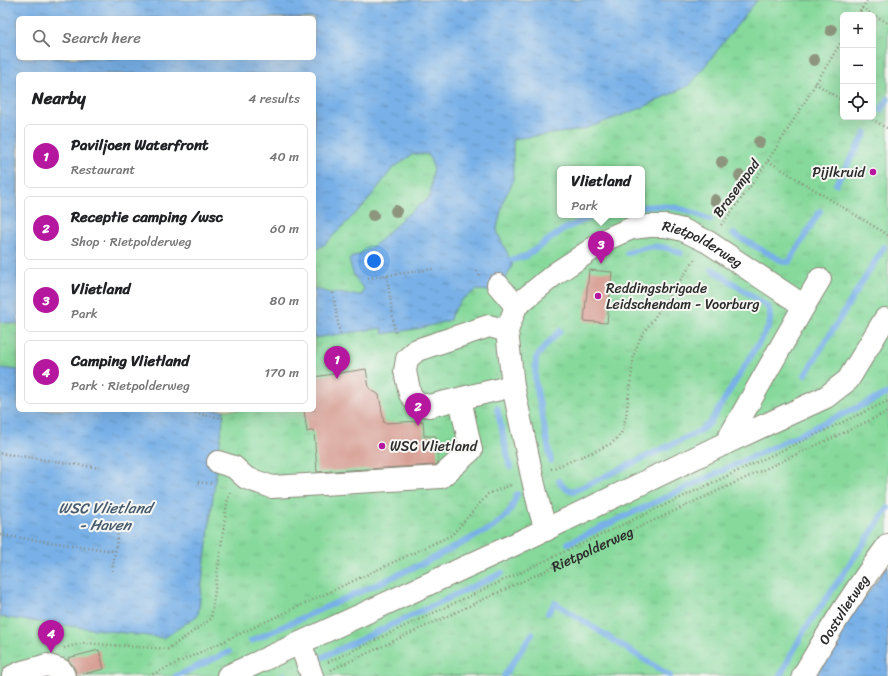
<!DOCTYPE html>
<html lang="en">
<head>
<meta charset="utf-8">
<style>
	body { margin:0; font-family:Sriracha,sans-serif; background:#f2f2f2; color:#202124 }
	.controls { position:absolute; right:12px; top:12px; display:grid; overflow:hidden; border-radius:6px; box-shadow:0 4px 16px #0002 }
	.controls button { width:36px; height:36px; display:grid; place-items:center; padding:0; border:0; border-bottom:1px solid #e0e0e0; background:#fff; color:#202124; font:20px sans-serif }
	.you { position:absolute; left:374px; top:261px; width:14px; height:14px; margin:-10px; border:3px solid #fff; border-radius:50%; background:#1a73e8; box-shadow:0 0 0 6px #1a73e833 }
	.badge { display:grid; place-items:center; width:26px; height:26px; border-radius:50%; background:#b5179e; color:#fff; font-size:13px; font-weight:700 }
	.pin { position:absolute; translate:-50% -33px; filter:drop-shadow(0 1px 2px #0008) }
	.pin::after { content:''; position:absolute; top:21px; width:14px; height:12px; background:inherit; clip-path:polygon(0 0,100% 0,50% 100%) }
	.popup { position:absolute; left:557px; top:166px; width:88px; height:52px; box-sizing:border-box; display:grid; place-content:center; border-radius:6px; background:#fff; filter:drop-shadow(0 1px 3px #0005); font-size:13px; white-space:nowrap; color:#757577 }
	.popup b { font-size:15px; color:#202124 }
	.popup::after { content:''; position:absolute; left:50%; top:100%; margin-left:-8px; border:8px solid transparent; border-top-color:#fff }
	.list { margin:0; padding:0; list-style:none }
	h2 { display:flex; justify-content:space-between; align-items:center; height:52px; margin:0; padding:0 16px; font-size:17px }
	h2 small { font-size:13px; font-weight:400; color:#757577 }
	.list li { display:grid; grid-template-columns:26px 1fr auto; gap:12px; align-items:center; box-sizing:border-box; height:64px; margin:0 8px 8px; padding:0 8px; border:1px solid #e0e0e0; border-radius:6px }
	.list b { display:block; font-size:15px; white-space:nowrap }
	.list p { margin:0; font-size:13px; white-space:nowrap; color:#757577 }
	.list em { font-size:13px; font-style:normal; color:#757577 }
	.icon { flex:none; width:22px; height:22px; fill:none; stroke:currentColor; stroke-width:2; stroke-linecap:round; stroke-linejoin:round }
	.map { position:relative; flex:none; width:888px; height:676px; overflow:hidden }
	.search { position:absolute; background:#fff; box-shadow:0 4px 16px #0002; left:16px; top:16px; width:300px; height:44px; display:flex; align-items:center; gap:10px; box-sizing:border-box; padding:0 14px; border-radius:6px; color:#757577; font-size:15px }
	.panel { position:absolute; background:#fff; box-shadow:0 4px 16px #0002; left:16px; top:72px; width:300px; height:340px; border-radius:6px }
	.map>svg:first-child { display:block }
	.park { fill:url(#park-tufts); stroke:#588263; fill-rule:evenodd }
	.water { fill:url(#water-ripples); stroke:#526e89; fill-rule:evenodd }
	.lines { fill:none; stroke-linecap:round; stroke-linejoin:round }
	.stream { stroke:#78b0e7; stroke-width:6 }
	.building { fill:#d4958a }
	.minor-casing { stroke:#8a8676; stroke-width:24 }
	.path { stroke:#8a8676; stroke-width:2.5; stroke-dasharray:1 3; stroke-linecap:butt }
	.minor { stroke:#fff; stroke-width:22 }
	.tree { fill:#8d957d }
	.poi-dot { fill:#b5179e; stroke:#f6f6f2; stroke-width:1.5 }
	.labels { text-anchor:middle; stroke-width:4; stroke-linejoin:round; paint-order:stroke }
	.poi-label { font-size:14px; fill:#2b2b2b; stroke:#f6f6f2; text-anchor:start }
	.street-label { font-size:14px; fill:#2b2b2b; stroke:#f6f6f2 }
	.water-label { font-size:15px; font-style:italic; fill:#465a6d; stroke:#f6f6f2 }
</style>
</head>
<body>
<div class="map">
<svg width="888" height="676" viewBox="0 0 888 676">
	<defs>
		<pattern id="park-tufts" width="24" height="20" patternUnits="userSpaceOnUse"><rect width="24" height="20" fill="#86d99b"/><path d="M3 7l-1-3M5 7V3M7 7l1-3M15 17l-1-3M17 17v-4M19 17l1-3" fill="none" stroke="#74ba86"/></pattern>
		<pattern id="water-ripples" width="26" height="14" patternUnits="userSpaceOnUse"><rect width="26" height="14" fill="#78b0e7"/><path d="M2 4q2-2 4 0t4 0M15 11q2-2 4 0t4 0" fill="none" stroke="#638fbb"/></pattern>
	</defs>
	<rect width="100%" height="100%" fill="#f6f6f2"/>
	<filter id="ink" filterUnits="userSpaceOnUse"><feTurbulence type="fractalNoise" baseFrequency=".025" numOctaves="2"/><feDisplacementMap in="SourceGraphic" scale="8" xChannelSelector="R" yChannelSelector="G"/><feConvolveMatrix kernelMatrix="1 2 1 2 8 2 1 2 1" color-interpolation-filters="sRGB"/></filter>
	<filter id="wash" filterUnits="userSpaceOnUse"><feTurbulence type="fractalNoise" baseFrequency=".012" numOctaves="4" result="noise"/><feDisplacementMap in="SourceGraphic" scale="16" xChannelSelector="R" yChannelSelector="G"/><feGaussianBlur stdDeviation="0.9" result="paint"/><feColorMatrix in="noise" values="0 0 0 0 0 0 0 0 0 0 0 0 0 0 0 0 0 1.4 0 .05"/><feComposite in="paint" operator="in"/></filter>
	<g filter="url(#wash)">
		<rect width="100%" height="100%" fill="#e9e2c0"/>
		<!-- park -->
		<path class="park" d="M0,0H888V534L794,676H0ZM843,15H873V117H843ZM18,18H314V58H18ZM18,74H314V410H18ZM560,169H642V215H560Z"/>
		<!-- water -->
		<path class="water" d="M0,0H757L690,85L644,107L582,130L513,139V182L504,199L497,228L498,234L507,252L509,258L512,260V266L505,280L489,291L477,290L461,300L451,315L450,320L422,328L383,334L382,328L314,338V288L329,293H338L350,295H362L364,288C354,280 352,271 349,259L362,253L375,245L402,219L430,197L433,167L428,154H413L392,169L366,203L325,244L314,251V74H18V324L0,322ZM18,18H314V58H18Z
			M0,368L18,370V410H224L198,615L164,638L0,617Z
			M888,565V676H816L844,626Z"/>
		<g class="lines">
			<!-- stream -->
			<path class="stream" d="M881,110L888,99
				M836,184L866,133
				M642,207C668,204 686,208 710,220
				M733,234L784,262H789L820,211
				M627,253C649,245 660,244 681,253
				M512,260L526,256L564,229L596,215
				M805,375L884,247
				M497,408L510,467
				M551,461L535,380L536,358L546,345L560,331
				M559,481C564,488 566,490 574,491L698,432L710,423L768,328C771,320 771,315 768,307L712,269
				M568,543L888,393
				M548,613L555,603L670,676
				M251,641L426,562L493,527L507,515L512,507L517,494
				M323,657L502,573
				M176,676L229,652
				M282,676L284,675
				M504,676L532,634
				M780,676L804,631L888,508"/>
		</g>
		<g id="blocks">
			<!-- building -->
			<path class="building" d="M589,270L612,272L607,323L584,321Z
				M366,369L369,388L379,395L384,423L423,421L424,436H436L438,463L436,465L317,472L314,430L307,432L304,410H314V377Z
				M99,650L104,669L76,676L75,670L72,664L69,662L68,658Z"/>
		</g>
	</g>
	<g filter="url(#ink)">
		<use href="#blocks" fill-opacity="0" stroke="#8a8676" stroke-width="1"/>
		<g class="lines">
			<defs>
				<g id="minor">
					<path d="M498,285L516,306"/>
					<path d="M804,306L820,279"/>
					<path d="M507,331L489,326L417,350L407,359L405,371L410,394L417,403L429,406L513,386"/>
					<path d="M218,462L234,467L246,478L272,487L441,477L471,450L460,399"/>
					<path id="s2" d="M546,530L540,510L532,476L513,386L507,331L516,306L555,274L609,238L632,228L649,226H666L683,230L708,242L804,306L726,443"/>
					<path d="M300,643L312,676"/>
					<path d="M13,676L22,672L47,665L61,670L64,676"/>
					<path d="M228,676L509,547L726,443L826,397L848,380L885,319"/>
					<path id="s3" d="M803,676C829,630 857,587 888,545"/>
				</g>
			</defs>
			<!-- minor casing -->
			<use href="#minor" class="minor-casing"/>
			<!-- path -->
			<g class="path">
				<path d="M862,8L888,23"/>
				<path d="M858,15L867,0"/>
				<path d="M815,83L843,101"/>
				<path d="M869,117L888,129"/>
				<path d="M768,161L888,235"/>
				<path d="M721,225C768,167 804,102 843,39"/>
				<path d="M477,271L480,276"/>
				<path d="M387,276L395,333"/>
				<path d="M368,278L433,269"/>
				<path d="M333,293L340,335"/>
				<path d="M175,410L223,418"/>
				<path d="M0,453L100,468"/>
				<path d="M551,469L598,450L612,443L621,434L626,417L634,354L640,338L695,259"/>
				<path d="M198,482L213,484"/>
				<path d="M0,535L114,551"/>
				<path d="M112,571L118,532"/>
				<path d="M64,648L84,643L168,649L211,619L227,503L230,492"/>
				<path d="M328,662L888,401"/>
				<path id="s1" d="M331,670L888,412"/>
				<path d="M149,676L452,535L488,494L513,484"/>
			</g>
			<!-- minor -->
			<use href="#minor" class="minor"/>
		</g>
		<!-- trees -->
		<g class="tree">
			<circle cx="831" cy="30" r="6"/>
			<circle cx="814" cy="60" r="6"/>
			<circle cx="759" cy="142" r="6"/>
			<circle cx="722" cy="162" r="6"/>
			<circle cx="740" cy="176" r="6"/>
			<circle cx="715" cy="200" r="6"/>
			<circle cx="396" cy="211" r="6"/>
			<circle cx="373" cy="215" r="6"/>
		</g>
	</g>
	<!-- markers -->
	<g class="poi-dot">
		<circle cx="873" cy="172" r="4"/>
		<circle cx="598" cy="296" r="4"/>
		<circle cx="382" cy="446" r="4"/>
	</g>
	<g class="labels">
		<!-- poi labels -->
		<g class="poi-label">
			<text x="865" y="177" text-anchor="end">Pijlkruid</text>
			<text x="606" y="293">Reddingsbrigade<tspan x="606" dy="16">Leidschendam - Voorburg</tspan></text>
			<text x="390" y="451">WSC Vlietland</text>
		</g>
		<!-- street labels -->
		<g class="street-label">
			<text transform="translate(736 188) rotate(-54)" y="5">Brasempad</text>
			<text dy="5" stroke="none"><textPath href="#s2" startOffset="445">Rietpolderweg</textPath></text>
			<text dy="5" stroke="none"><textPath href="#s1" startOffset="288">Rietpolderweg</textPath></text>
			<text dy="5" stroke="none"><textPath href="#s3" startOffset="78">Oostvlietweg</textPath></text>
		</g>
		<!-- water labels -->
		<g class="water-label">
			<text x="105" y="513">WSC Vlietland<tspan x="105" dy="17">- Haven</tspan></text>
		</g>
	</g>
</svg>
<div class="controls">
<button>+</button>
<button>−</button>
<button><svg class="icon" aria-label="locate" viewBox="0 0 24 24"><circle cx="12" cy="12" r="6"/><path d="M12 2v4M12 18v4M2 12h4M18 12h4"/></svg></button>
</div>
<div class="you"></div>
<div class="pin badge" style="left:337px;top:379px">1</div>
<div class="pin badge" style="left:418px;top:426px">2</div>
<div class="pin badge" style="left:601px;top:264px">3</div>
<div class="popup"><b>Vlietland</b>Park</div>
<div class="pin badge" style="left:51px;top:653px">4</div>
<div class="search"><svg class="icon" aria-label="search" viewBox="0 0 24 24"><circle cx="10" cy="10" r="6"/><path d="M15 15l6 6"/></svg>Search here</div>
<section class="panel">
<h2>Nearby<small>4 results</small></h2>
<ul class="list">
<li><span class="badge">1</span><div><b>Paviljoen Waterfront</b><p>Restaurant</p></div><em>40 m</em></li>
<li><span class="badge">2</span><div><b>Receptie camping /wsc</b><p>Shop · Rietpolderweg</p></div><em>60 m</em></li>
<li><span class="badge">3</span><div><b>Vlietland</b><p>Park</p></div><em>80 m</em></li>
<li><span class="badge">4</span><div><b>Camping Vlietland</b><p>Park · Rietpolderweg</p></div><em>170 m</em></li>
</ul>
</section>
</div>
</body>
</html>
